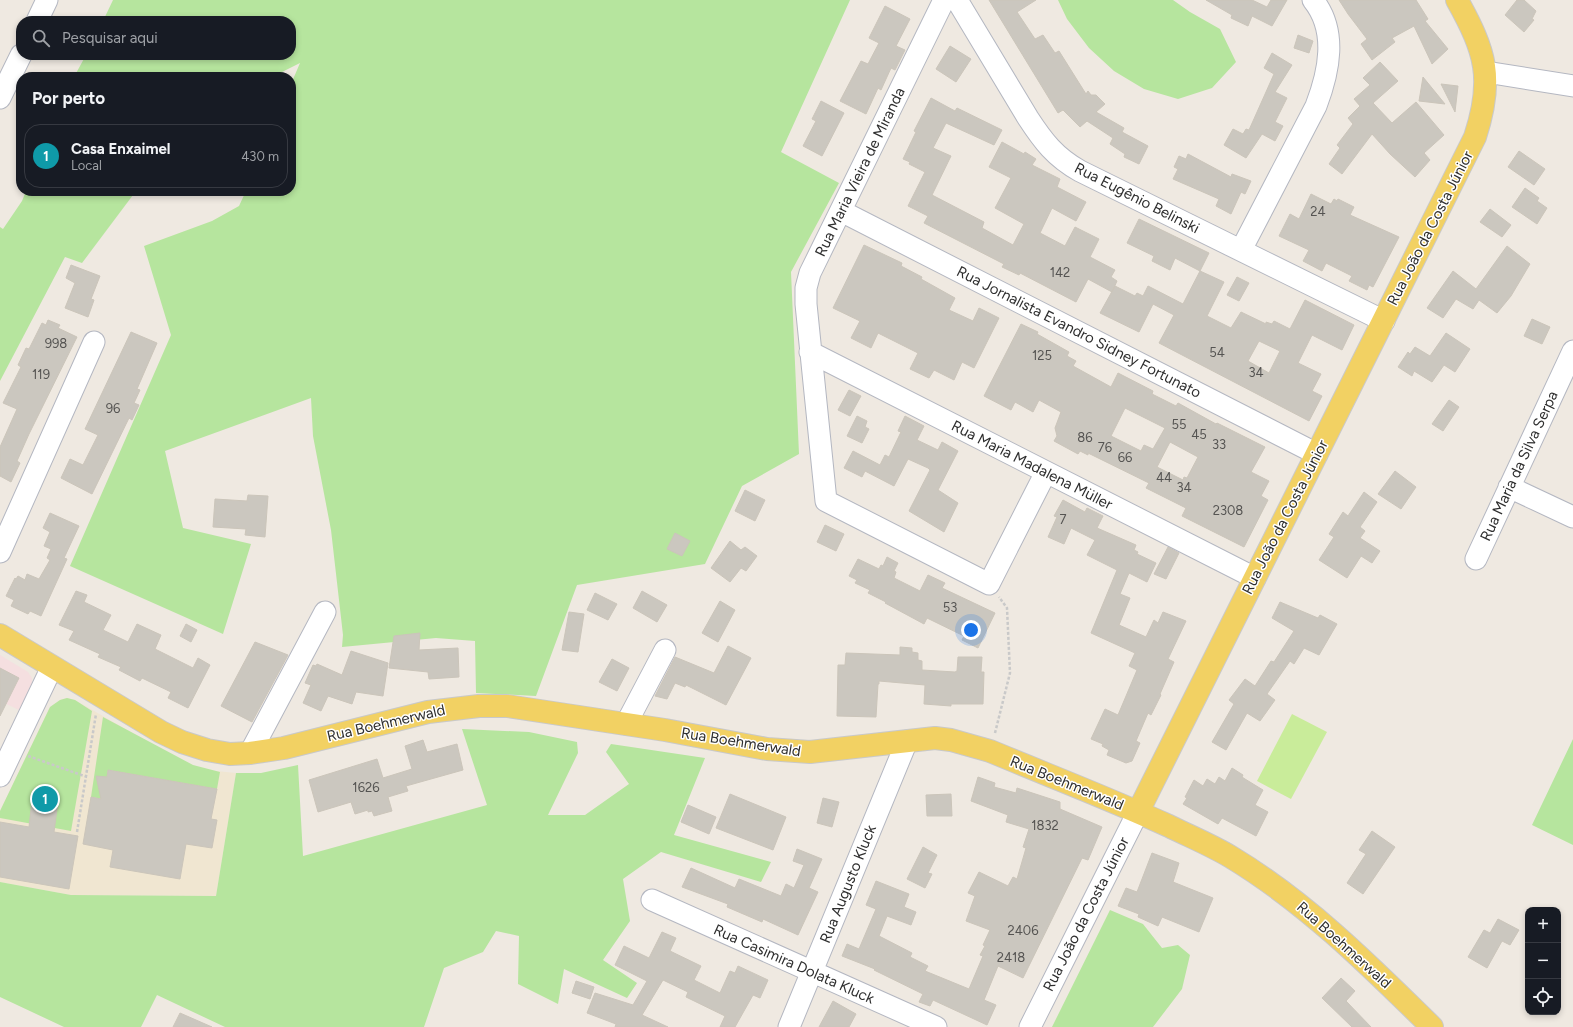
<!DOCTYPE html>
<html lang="pt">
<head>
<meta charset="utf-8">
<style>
	body { margin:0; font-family:Figtree,sans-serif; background:#242831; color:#f1f3f6 }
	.controls { position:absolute; right:12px; bottom:12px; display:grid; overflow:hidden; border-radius:8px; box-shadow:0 2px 6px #0003 }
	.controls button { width:36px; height:36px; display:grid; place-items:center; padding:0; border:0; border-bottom:1px solid #363941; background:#171b24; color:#f1f3f6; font:20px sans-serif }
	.you { position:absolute; left:971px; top:630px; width:14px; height:14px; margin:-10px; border:3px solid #fff; border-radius:50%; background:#1a73e8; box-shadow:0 0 0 6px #1a73e833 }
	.badge { display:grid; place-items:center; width:26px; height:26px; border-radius:50%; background:#d93025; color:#fff; font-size:13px; font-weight:700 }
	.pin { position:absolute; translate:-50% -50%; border:2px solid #fff; box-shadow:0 1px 4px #0006 }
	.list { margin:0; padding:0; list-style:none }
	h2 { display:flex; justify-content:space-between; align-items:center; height:52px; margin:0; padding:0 16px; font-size:17px }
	h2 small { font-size:13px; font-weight:400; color:#9ea1a6 }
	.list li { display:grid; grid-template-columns:26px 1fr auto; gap:12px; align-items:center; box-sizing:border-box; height:64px; margin:0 8px 8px; padding:0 8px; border:1px solid #363941; border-radius:16px }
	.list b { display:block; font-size:15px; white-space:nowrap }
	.list p { margin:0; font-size:13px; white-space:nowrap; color:#9ea1a6 }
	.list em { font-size:13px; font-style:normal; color:#9ea1a6 }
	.icon { flex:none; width:22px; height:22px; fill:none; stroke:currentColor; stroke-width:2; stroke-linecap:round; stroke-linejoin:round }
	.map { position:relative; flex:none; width:1573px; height:1027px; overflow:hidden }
	.search { position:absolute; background:#171b24; box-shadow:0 2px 6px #0003; left:16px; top:16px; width:280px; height:44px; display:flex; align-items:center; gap:10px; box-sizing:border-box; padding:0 14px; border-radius:16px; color:#9ea1a6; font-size:15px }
	.panel { position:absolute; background:#171b24; box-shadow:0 2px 6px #0003; left:16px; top:72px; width:280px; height:124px; border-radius:16px }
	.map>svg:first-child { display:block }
	.education { fill:#f0e6d1 }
	.medical { fill:#f5dfe0 }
	.green { fill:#b6e59e }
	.pitch { fill:#c9ec9a }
	.building { fill:#cbc7bf; stroke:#cbc5ba; fill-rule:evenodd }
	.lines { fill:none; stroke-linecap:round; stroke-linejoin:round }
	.minor-casing { stroke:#b4b7c1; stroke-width:23 }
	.major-casing { stroke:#c9c9c9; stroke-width:24 }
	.path { stroke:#c9c9c9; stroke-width:2.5; stroke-dasharray:3 2; stroke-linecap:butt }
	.minor { stroke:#fff; stroke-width:21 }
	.major { stroke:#f2d163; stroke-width:22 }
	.labels { text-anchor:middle; stroke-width:3; stroke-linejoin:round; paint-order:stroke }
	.number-label { font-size:13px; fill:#555452 }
	.street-label { font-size:15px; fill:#2e2e2e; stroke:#fff }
</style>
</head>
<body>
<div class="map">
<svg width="1573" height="1027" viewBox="0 0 1573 1027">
	<rect width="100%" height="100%" fill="#efe9e1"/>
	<!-- education -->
	<path class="education" d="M67,698L75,700L169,754L193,765L206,770L236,773L216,896L71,895L0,882V811L50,707L60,700Z"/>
	<!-- medical -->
	<path class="medical" d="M0,655L28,672L32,678V684L19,710L0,701Z"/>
	<!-- green -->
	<path class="green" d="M113,0H850L781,152L839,183L791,272L799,454L742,486L705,564L577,585L536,696L476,693L475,641L436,638L342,647L343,635L331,530L313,436L311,398L165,451L183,528L251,544L223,634L70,566L171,335L144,246L212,221L239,206L246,191H291V84L300,63L272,77H74L86,55H291V21H103Z
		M1058,0H1173L1190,12L1220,29L1236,62L1212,88L1178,99L1144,89L1114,71L1089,48L1067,19Z
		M26,191H136L82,263L65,257L0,381V227L3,229L22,201Z
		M67,698L75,700L92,711L71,831L0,818V811L50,707L60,700Z
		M103,717L193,765L220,772L217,789L108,770L103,799L91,797Z
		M462,729L529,732L577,742L578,753L548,815H585L629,784L606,752L611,744L705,758L674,835L771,862L761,882L661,852L623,879L630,921L603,960L637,983L627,998L564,969L558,1004L518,984L519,936L496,931L483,952L444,968L424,1027H225L157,995L141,1027H64L0,997V882L71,895L216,896L236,773H261L298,765L303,856L487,805Z
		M1573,739V845L1532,825Z
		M1110,910L1143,924L1162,948L1178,945L1190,955L1182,989L1153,1027H1052Z"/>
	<!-- pitch -->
	<path class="pitch" d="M1292,714L1327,732L1291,799L1257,781Z"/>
	<!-- building -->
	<path class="building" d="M989,0H1036L1017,12L1035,39L1043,35L1055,53L1059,51L1086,94L1088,91L1091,95H1096L1105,104L1096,112L1124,128L1122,132L1148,146L1139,164L1124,157L1125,154L1110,144L1113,138L1087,121L1080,127L1063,110L1058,113Z
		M1206,0H1252L1267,7L1271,0H1287L1272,26L1252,16L1248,26L1231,18L1232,15Z
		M1339,0H1416L1428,19L1425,21L1448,49L1432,64L1414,26L1392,38L1395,42L1372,60L1361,44L1367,39L1348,14Z
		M1517,0H1524L1536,11L1532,19L1534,20L1524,32L1505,15Z
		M885,6L910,19L896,46L905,50L895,70L891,68L881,90L878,88L866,114L840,101L861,61L868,64L879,43L869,38Z
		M1298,35L1313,41L1309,53L1294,48Z
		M950,46L971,59L956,82L936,69Z
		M1272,53L1292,65L1275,92L1287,98L1275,122L1283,126L1275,141L1262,134L1246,158L1224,145L1233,129L1243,134L1246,129L1249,130L1274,74L1264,68Z
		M1380,62L1398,81L1373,103L1392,123L1416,102L1444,135L1424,153L1430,160L1415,177L1390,154L1372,134L1342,174L1329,164L1340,148L1337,145L1353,124L1348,118L1360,106L1354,99L1370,85L1363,78Z
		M1423,77L1445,104L1419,101Z
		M1441,84L1458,86L1455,112Z
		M931,98L955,111L957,108L1002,130L994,145L946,123L933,148L951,156L932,195L984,222L982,228L1013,245L1024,224L995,208L1011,178L989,167L1002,142L1024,154L1025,152L1036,159L1032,165L1060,179L1057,187L1086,202L1076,221L1052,208L1040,233L1065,246L1075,227L1099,239L1090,257L1115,270L1111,277L1117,281L1112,292L1088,279L1076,302L1020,273L1019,275L1002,267L1004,264L924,223L928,216L908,206L925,172L909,164L910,162L903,159L916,132L914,131Z
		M821,101L844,113L822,156L803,146L816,121L812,119Z
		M1519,151L1545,169L1534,185L1508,167Z
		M1188,154L1231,177L1232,174L1251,181L1245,194L1241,192L1231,214L1216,206L1219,199L1173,179L1178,169L1174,167L1179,156L1186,159Z
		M1525,188L1539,198L1537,201L1547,208L1537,224L1512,207Z
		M1311,194L1331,204L1334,199L1337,201L1338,199L1354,207L1350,215L1399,237L1373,287L1369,285L1367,290L1349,281L1352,276L1326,263L1322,271L1303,261L1309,250L1279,236L1290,214L1299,219Z
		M1490,209L1511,225L1502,237L1480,222Z
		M1139,219L1209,253L1200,271L1175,258L1170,270L1152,261L1154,256L1127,243Z
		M864,245L902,263L901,266L922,277L921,279L955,298L949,310L973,321L979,308L999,318L974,368L962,362L954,380L934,370L929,378L910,369L918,353L878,333L871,348L851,338L860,321L833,308Z
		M1507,246L1530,264L1511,296L1497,313L1479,300L1473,309L1456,299L1443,318L1427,308L1453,271L1476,289Z
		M71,265L100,276L91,299L94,300L88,317L65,308L75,283L66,278Z
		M1200,271L1224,282L1207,316L1231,328L1241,312L1266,324V322L1272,324L1274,321L1290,329L1305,300L1354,325L1342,350L1312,335L1298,363L1321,374L1312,391L1322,396L1309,421L1159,343L1174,315L1153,304L1139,332L1100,313L1115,286L1135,296L1137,293L1143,296L1148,286L1183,304ZM1259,341L1280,351L1269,373L1248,361Z
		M1237,277L1249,283L1239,301L1227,295Z
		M1532,319L1550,327L1542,344L1524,336Z
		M48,320L60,325L58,328L77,337L29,434L17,461L20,463L11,482L0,476V447L17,409L3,403L21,367L18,365L26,348L29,349L42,323L46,325Z
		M1021,324L1038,332L1037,334L1069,352L1067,356L1076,361L1073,366L1111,387L1118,373L1153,391L1152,394L1176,406L1178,403L1216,424L1217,423L1265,447L1251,472L1269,481L1261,496L1268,500L1244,547L1182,516L1186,508L1146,488L1149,483L1088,453V455L1080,451L1078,454L1054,441L1057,436L1055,428L1061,412L1039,400L1033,412L1015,402L1011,410L984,396ZM1125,408L1165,428L1153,449L1144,445L1141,451L1111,436ZM1170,442L1198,457L1187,478L1184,477L1183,480L1157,467Z
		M131,332L157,343L137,389L140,390L134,403L139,405L132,420L129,418L92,494L61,478L70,459L83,465L98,435L85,429Z
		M1446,333L1470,349L1455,372L1444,365L1432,382L1414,371L1412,376L1398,367L1408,352L1410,354L1415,347L1430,356Z
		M849,390L861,396L850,416L838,410Z
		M1449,400L1459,407L1443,431L1432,424Z
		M857,416L867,421L865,427L869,429L862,443L847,436Z
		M905,416L924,426L917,440L938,450L942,442L958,451L938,490L958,503L944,532L909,511L930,470L928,468L908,459L894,486L865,471L862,477L844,468L853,451L880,465L885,455L889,457L901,432L898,431Z
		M1395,471L1416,487L1401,509L1378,494Z
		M745,490L765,500L755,521L735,511Z
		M1364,492L1377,502L1360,527L1365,531L1360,538L1380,551L1372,563L1361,556L1347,578L1319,560L1334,537L1329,534L1343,512L1348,516Z
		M248,495L268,496L265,537L245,535L246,529L213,527L215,499L247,501Z
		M1063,500L1085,512L1087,508L1103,516L1097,528L1136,545L1134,550L1138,552L1137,554L1156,563L1147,582L1129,573L1120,594L1130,598L1119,625L1146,637L1154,620L1158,623L1163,612L1186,621L1168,659L1174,662L1160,694L1161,695L1151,715L1148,713L1136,741L1140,743L1132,761L1126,763L1107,755L1109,750L1102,746L1103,744L1091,739L1105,709L1118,715L1137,670L1129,666L1135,653L1091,633L1117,570L1087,555L1095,540L1071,528L1064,544L1048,537L1057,517L1054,516Z
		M50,513L79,526L64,558L67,559L41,616L30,611L28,614L11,606L14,600L6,596L15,578L16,579L18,576L25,580L27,574L39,579L50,560L47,558L51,549L44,546L50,532L43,528Z
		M825,525L844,534L836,551L817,542Z
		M675,533L690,541L682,556L667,549Z
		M730,541L741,550L745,547L757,556L746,571L741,568L730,582L711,568Z
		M1168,547L1179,553L1166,579L1154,574Z
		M887,557L898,563L894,571L896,572L894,578L920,591L928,575L945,583L942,588L995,613L978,648L962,640L964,636L927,618L924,624L885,603L886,602L868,593L870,590L855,583L857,580L849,576L858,559L879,569L881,565L883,566Z
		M76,591L87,595L84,602L111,615L103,630L128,642L137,624L161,635L155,649L193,668L198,658L210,665L188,708L168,698L171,692L142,678L140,681L119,670L121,667L98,657L100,654L69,640L74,631L59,625Z
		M642,591L667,605L657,622L633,608Z
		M595,593L617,604L608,620L587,610Z
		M720,601L735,610L718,642L702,633Z
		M1280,602L1318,618L1320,615L1337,624L1319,655L1304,648L1294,664L1290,661L1267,694L1275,700L1260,721L1247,713L1226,750L1212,742L1234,704L1229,700L1245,679L1255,686L1271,661L1274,662L1294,631L1272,618Z
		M569,612L584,614L578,652L562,650Z
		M186,624L197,630L191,642L180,636Z
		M420,633L419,650L458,648L459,677L429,679L428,672L389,668L394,636Z
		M255,642L288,655L252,722L221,706Z
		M728,646L751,658L726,705L686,685L685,687L675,683L667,699L655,696L675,657L714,673Z
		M900,647L912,648V652L918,653V660L922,661V670L955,672L957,671L958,657H982L981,672H984L983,704H951V706L924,704L925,685L879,681V684H878L876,717L837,716L838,665H845L846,653L900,655Z
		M351,651L388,663L383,696L356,692L352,704L328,696L321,711L303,703L311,685L305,683L313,665L316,666L317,664L342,675Z
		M612,659L629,668L617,691L599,682Z
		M0,668L19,678L0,716Z
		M423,740L427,752L457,744L463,770L406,786L408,791L388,797L392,811L374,816L372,811L368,812V810L355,814L351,802L318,812L309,780L377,759L383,778L412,769L405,746Z
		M1232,768L1243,775L1242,777L1245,779L1263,790L1255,805L1268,812L1256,836L1222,818L1218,824L1183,804L1187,798L1185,797L1194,780L1203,786L1207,779L1215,784L1219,777L1225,781Z
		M108,770L217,789L211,819L217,820L212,848L186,844L180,879L110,867L113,850L83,844L91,797L101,799L96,776L107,777Z
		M978,777L995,783L994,787L1016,793L1017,788L1060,802V809L1102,827L1088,860L1082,858L1023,978L998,966L984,1000L996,1005L987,1025L933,1000L930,1006L919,1002L923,994L874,970L875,969L842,956L847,944L859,949L876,909L866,905L876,881L909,894L904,907L916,912L911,925L887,916L879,936L912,953L910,957L928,966L925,971L969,989L983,956L980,955L985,946L983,945L990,930L966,921L975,896L968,893L979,872L1008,886L1013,877L1017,879L1026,848L1023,847L1029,829L1006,822L1008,815L971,801Z
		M33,791L59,794L54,832L78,836L69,889L0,877V822L29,827Z
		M730,794L786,817L773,850L716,828Z
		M951,794L952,816H927L926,795Z
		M823,798L839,802L832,827L817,823Z
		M688,805L716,817L709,834L681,822Z
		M1372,831L1395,847L1363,894L1347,883L1366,854L1359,850Z
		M923,847L937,855L928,873L932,874L925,888L907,879Z
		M797,849L822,859L809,888L818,892L798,935L763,919L762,922L727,907L728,904L682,887L691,868L735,888L739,879L781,896L786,884L794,888L804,865L793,861Z
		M1152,853L1179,863L1173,882L1213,898L1199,932L1162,917L1158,926L1138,917L1139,914L1118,906L1126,888L1137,892Z
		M1498,919L1519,930L1510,945L1502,941L1487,968L1468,957L1484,930L1490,933Z
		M662,932L676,938L670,951L701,966L694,980L720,993L730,971L735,973L738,966L768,980L760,998L753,995L735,1027H720L725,1016L686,997L688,992L663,980L642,1015L668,1027H615L616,1024L587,1013L595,993L633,1005L647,981L615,965L624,946L649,958Z
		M1341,978L1355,991L1346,1001L1371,1027H1352L1322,998Z
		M576,981L594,987L590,999L572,993Z
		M833,1001L856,1014L849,1027H819Z
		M180,1013L212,1027H173Z"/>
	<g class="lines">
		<defs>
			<path id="minor" d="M944,0L810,273L806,288V304L826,501L989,584L1046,472
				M957,0L1028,118C1043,141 1055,157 1080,171L1384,321
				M37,21L47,0
				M1486,72L1573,86
				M0,98L21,55
				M841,211L1317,454
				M1241,250L1316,106C1329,72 1338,31 1313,0
				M810,352L1255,578
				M1509,487L1573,517
				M0,552L94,342
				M1476,559L1573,351
				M626,724L665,650
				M250,753L325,612
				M0,776L52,667
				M652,900L936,1027
				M789,1027L907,741
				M1030,1027L1138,812"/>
			<path id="major" d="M0,635L161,732L182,742L207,750L230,754L250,753L284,748L428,712L479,706H507L665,730L767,749L810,752L935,738L951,740L990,751C1050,776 1110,799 1169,826C1189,836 1211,845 1231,857C1307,903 1369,965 1432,1027
				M1138,812L1475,137C1494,79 1486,52 1457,0"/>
		</defs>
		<!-- minor casing -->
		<use href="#minor" class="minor-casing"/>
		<!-- major casing -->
		<use href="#major" class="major-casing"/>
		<!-- path -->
		<path class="path" d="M995,733L1010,673L1007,608L999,597
			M28,756L87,777
			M77,832L96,714"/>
		<!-- minor -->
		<use href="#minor" class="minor"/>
		<!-- major -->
		<use href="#major" class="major"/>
	</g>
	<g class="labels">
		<!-- number labels -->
		<g class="number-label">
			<text x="1318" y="216">24</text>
			<text x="1060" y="277">142</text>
			<text x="56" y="348">998</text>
			<text x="1217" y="357">54</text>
			<text x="1042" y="360">125</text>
			<text x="1256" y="377">34</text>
			<text x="41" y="379">119</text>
			<text x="113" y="413">96</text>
			<text x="1179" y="429">55</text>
			<text x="1199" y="439">45</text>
			<text x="1085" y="442">86</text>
			<text x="1219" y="449">33</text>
			<text x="1105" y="452">76</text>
			<text x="1125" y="462">66</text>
			<text x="1164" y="482">44</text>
			<text x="1184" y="492">34</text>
			<text x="1228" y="515">2308</text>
			<text x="1063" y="524">7</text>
			<text x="950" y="612">53</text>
			<text x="366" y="792">1626</text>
			<text x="1045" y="830">1832</text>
			<text x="1023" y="935">2406</text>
			<text x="1011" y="962">2418</text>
		</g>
		<!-- street labels -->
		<g class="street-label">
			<text transform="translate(860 172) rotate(-64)" y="5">Rua Maria Vieira de Miranda</text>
			<text transform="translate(1137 198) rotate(27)" y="5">Rua Eugênio Belinski</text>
			<text transform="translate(1430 228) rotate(-63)" y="5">Rua João da Costa Júnior</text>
			<text transform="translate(1079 332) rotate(27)" y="5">Rua Jornalista Evandro Sidney Fortunato</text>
			<text transform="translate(1032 465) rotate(27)" y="5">Rua Maria Madalena Müller</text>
			<text transform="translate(1519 466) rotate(-65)" y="5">Rua Maria da Silva Serpa</text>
			<text transform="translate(1285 517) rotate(-63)" y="5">Rua João da Costa Júnior</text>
			<text transform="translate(386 723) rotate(-13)" y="5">Rua Boehmerwald</text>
			<text transform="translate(741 742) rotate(9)" y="5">Rua Boehmerwald</text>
			<text transform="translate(1067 783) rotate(22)" y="5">Rua Boehmerwald</text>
			<text transform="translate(848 884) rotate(-68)" y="5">Rua Augusto Kluck</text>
			<text transform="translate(1086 914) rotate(-63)" y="5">Rua João da Costa Júnior</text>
			<text transform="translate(1344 945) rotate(42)" y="5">Rua Boehmerwald</text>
			<text transform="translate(794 964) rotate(24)" y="5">Rua Casimira Dolata Kluck</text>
		</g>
	</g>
</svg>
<div class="controls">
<button>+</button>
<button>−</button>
<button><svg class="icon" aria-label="locate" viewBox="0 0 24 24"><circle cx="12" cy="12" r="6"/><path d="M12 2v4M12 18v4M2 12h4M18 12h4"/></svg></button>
</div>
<div class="you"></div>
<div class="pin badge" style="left:45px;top:799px;background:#0f9aa8">1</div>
<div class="search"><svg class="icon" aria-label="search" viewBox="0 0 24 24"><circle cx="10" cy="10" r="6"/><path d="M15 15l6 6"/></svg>Pesquisar aqui</div>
<section class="panel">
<h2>Por perto<small></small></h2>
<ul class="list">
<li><span class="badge" style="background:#0f9aa8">1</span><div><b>Casa Enxaimel</b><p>Local</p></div><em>430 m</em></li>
</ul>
</section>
</div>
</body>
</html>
